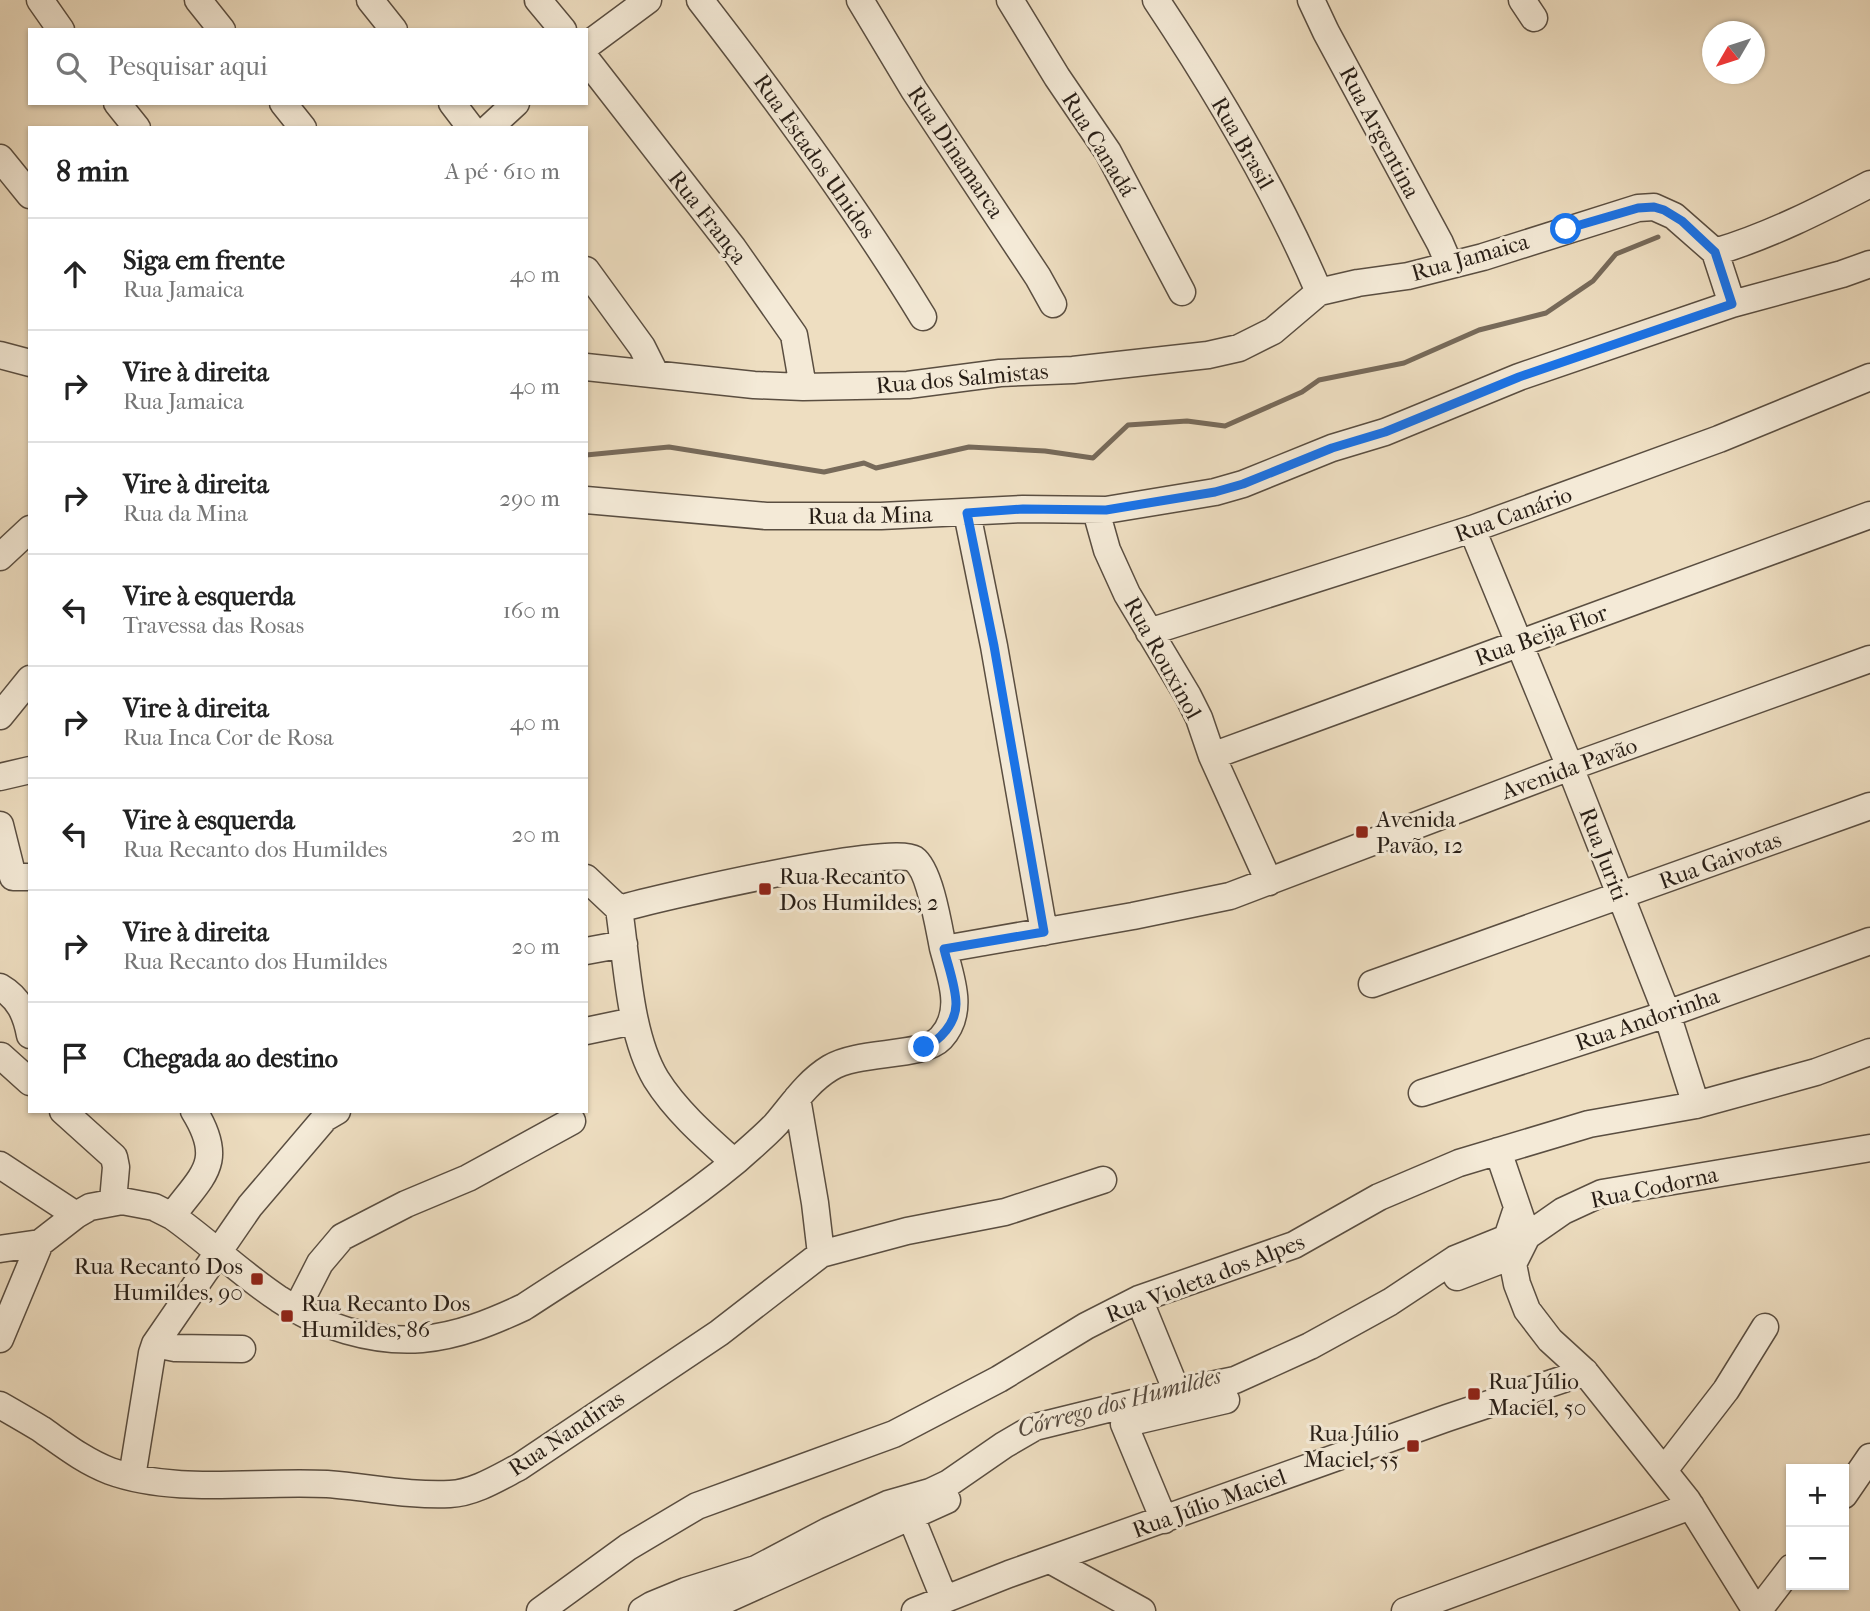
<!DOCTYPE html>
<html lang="pt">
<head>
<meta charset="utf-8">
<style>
	body { margin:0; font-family:"IM FELL French Canon",serif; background:#f2f2f2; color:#222 }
	.controls { position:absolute; right:21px; bottom:21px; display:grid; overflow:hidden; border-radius:0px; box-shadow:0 2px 5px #0004 }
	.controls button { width:63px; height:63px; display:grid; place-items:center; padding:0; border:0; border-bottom:2px solid #e0e0e0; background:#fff; color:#222; font:35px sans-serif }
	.compass { position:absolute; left:1702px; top:21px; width:63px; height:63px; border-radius:50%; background:#fff; box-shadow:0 2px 5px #0004; rotate:231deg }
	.stop { position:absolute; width:21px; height:21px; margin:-16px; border:5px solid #1a73e8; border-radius:50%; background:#fff }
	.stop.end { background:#1a73e8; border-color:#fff; box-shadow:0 2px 7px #0008 }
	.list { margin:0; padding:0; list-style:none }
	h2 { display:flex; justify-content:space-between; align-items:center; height:91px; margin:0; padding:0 28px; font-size:30px }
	h2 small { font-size:23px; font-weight:400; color:#767676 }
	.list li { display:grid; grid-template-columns:46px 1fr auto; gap:21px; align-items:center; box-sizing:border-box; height:112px; padding:0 28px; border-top:2px solid #e0e0e0 }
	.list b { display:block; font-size:26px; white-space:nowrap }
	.list p { margin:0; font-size:23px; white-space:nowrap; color:#767676 }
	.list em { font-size:23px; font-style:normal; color:#767676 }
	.icon { flex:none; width:38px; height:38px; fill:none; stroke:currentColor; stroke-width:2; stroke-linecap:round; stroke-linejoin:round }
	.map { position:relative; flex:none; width:1870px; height:1611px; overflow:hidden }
	.search { position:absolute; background:#fff; box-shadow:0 2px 5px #0004; left:28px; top:28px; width:560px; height:77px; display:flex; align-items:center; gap:18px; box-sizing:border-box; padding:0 24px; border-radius:0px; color:#767676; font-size:26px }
	.panel { position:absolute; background:#fff; box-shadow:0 2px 5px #0004; left:28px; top:126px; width:560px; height:987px; border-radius:0px }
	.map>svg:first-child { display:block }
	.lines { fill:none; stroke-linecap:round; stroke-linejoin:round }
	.stream { stroke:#776a5a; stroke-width:5 }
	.minor-casing { stroke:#5a4e41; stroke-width:29 }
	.minor { stroke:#f4ead7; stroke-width:26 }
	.route { stroke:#1a73e8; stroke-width:9 }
	.poi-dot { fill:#8f2418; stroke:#f4ead7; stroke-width:2.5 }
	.labels { text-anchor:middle; stroke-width:6; stroke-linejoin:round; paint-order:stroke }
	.street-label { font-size:23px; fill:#281e16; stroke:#f4ead7 }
	.poi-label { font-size:23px; fill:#281e16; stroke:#f4ead7; text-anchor:start }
	.water-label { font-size:24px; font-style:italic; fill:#564a3e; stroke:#f4ead7 }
</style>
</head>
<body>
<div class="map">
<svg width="1870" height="1611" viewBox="0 0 1870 1611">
	<rect width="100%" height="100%" fill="#eedec1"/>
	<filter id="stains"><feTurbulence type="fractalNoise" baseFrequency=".00286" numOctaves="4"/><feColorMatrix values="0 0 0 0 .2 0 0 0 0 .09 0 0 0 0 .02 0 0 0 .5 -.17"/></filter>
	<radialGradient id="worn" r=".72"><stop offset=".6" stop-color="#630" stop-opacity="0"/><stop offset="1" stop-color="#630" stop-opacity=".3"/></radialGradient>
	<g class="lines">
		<!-- stream -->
		<path class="stream" d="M586,455L669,447L824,472L864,463L876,468L969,447L1045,451L1093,458L1128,425L1187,421L1225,426L1302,392L1319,380L1404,363L1479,330L1546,313L1593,281L1616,254L1658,237"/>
		<defs>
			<path id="minor" d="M40,0L61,30
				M198,0L222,30
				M370,0L394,30
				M538,0L563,30
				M700,0C779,102 856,207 923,317
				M860,0L914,90L1038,277L1053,304
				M1010,0L1057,77L1108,152L1182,292
				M1156,0C1218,93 1275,189 1319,292
				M1311,0L1326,32L1440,243L1449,264
				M1522,0L1534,18
				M586,46L648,0
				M586,59L733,248L794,335L803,387
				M117,103L137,128
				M283,103L303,128
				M452,103L471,128
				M489,128L516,103
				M0,158L30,195
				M1715,252C1769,236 1820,210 1870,184
				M586,270L642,347L655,373
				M0,355L30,363
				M586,367L754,385L803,387L908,385L1000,373L1073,370L1208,355L1239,348L1273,331L1319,292L1358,283L1408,276L1483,257L1638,208L1654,207L1674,216L1715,252L1732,304
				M586,500L766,516H881L1023,509L1106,510L1215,492L1243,484L1332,448L1385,432L1519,377L1732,304L1842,274L1870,264
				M1096,511L1107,550L1127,594L1188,696L1199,718L1212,756L1269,882
				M967,513L994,646L1044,932
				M1472,529L1570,767L1667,1014L1696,1105
				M0,557L30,529
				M1149,632L1472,529L1719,439L1870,377
				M0,716L30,679
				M1212,756L1870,515
				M0,777L30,770
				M0,825L13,877H30
				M586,878L619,909
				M619,909C627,961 629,1034 656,1079C676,1111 706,1137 734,1162
				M944,949L1133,916L1230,896L1570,767L1870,659
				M586,951L624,944
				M1372,984L1870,806
				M0,987C19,998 26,1014 30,1035
				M586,1031L629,1022
				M1,1056L30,1082
				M1422,1093L1667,1014L1870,941
				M797,1098L815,1203L821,1254
				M63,1111L114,1157L116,1167L113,1201
				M1498,1151L1523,1224
				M0,1165L76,1215
				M172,1216C202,1175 226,1163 194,1111
				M0,1249L40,1243
				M1457,1277L1496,1262L1523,1242
				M1139,1299L1177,1392
				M296,1310L320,1263L342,1237L406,1204L468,1178L572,1121
				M0,1339L40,1243L76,1215L90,1207L122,1201L154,1207L172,1216C209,1242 241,1274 279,1299C318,1326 373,1343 422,1339C458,1336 492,1322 524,1307C594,1261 672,1214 737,1160C750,1148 764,1137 776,1124C793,1104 807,1082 830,1068C859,1050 922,1058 941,1038C965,1012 951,978 943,948C939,928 930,870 914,859C891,844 657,898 619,909
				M155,1344L175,1348L242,1349
				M0,1405C14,1413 28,1421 41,1429C64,1445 84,1461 110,1471C176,1495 257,1480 327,1484C369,1487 409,1496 450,1494C474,1493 498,1478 519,1467L719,1333L821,1254L907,1231L1005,1212L1103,1180
				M1127,1423L1226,1400
				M1124,1424L1164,1520
				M1665,1469L1726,1390L1765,1327
				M132,1477L152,1353L155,1344L250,1206L325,1118L337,1111
				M1844,1495L1870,1457
				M911,1517L944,1598
				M1050,1560L1142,1611
				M540,1611L628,1547L697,1506L894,1434L999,1379L1086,1326L1139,1299L1294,1245L1379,1197L1459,1163L1589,1124L1696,1105L1816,1072L1870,1052
				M642,1611L652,1605L686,1591L756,1569L828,1531L888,1504L930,1492L949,1483L1004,1445L1035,1427L1177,1392L1235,1380L1310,1346L1390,1302L1455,1259L1507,1238L1517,1208
				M678,1611L712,1606L947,1500
				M915,1611L1009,1574L1447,1418L1585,1372
				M1405,1611L1691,1506
				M1756,1611L1687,1500L1585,1372L1550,1340L1527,1310L1517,1284L1513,1264L1527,1236L1563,1211L1602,1193L1870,1148
				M1758,1611L1791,1568"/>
		</defs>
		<!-- minor casing -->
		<use href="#minor" class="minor-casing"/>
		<!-- minor -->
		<use href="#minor" class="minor"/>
	</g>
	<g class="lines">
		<!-- route -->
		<path class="route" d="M924,1047C940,1041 956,1023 956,1004C956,987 948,966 944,949L1044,932L994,646L967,513L1023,509L1106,510L1215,492L1243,484L1332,448L1385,432L1519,377L1732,304L1715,252L1682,221L1664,210L1654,207L1638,208L1566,229"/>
	</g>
	<!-- markers -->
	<g class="poi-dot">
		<rect x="1355" y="825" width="14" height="14" rx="3.5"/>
		<rect x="758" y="882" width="14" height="14" rx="3.5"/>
		<rect x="250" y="1272" width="14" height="14" rx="3.5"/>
		<rect x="280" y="1309" width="14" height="14" rx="3.5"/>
		<rect x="1467" y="1387" width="14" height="14" rx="3.5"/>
		<rect x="1406" y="1439" width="14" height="14" rx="3.5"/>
	</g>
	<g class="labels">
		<!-- street labels -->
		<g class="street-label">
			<text transform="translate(1380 132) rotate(62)" y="8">Rua Argentina</text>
			<text transform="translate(1243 143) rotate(60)" y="8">Rua Brasil</text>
			<text transform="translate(1099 144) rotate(58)" y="8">Rua Canadá</text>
			<text transform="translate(956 152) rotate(56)" y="8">Rua Dinamarca</text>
			<text transform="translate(815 156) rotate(55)" y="8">Rua Estados Unidos</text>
			<text transform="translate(708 217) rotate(52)" y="8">Rua França</text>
			<text transform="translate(1470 257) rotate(-16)" y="8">Rua Jamaica</text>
			<text transform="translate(962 378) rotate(-5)" y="8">Rua dos Salmistas</text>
			<text transform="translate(1513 514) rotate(-20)" y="8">Rua Canário</text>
			<text transform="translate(870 515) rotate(-1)" y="8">Rua da Mina</text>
			<text transform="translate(1541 635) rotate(-20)" y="8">Rua Beija Flor</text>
			<text transform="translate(1163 658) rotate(61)" y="8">Rua Rouxinol</text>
			<text transform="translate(1569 768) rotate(-20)" y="8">Avenida Pavão</text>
			<text transform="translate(1604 854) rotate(69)" y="8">Rua Juriti</text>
			<text transform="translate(1720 860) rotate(-20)" y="8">Rua Gaivotas</text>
			<text transform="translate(1647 1019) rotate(-19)" y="8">Rua Andorinha</text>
			<text transform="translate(1654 1187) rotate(-12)" y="8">Rua Codorna</text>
			<text transform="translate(1205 1278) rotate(-21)" y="8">Rua Violeta dos Alpes</text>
			<text transform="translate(566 1433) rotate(-34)" y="8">Rua Nandiras</text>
			<text transform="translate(1209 1503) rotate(-20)" y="8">Rua Júlio Maciel</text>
		</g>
		<!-- poi labels -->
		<g class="poi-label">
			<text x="1376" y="827">Avenida<tspan x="1376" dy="26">Pavão, 12</tspan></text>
			<text x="779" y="884">Rua Recanto<tspan x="779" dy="26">Dos Humildes, 2</tspan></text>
			<text x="243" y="1274" text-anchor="end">Rua Recanto Dos<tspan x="243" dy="26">Humildes, 90</tspan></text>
			<text x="301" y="1311">Rua Recanto Dos<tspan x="301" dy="26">Humildes, 86</tspan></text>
			<text x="1488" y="1389">Rua Júlio<tspan x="1488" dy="26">Maciel, 50</tspan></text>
			<text x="1399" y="1441" text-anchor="end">Rua Júlio<tspan x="1399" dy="26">Maciel, 55</tspan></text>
		</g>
		<!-- water labels -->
		<g class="water-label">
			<text transform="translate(1119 1402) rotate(-15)" y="8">Córrego dos Humildes</text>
		</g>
	</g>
	<rect width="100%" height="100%" filter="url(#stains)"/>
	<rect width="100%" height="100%" fill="url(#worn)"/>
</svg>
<div class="controls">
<button>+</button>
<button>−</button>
</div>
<svg class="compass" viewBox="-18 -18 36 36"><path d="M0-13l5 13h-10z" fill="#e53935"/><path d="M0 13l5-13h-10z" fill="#767676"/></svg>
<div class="stop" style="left:1566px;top:229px"></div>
<div class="stop end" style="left:924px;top:1047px"></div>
<div class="search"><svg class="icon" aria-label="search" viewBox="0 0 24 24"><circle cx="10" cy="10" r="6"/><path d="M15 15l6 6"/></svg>Pesquisar aqui</div>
<section class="panel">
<h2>8 min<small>A pé · 610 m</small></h2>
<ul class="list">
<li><svg class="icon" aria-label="ahead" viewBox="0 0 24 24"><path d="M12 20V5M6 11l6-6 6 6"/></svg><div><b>Siga em frente</b><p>Rua Jamaica</p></div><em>40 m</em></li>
<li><svg class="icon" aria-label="right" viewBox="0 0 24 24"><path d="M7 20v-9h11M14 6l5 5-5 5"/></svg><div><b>Vire à direita</b><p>Rua Jamaica</p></div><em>40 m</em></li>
<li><svg class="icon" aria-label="right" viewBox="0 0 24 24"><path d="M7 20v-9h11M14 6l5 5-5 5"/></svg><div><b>Vire à direita</b><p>Rua da Mina</p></div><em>290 m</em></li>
<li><svg class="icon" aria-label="left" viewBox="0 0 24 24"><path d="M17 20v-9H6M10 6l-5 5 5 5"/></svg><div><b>Vire à esquerda</b><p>Travessa das Rosas</p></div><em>160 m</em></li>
<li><svg class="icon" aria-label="right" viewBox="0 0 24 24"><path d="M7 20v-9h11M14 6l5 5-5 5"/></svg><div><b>Vire à direita</b><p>Rua Inca Cor de Rosa</p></div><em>40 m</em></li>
<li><svg class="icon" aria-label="left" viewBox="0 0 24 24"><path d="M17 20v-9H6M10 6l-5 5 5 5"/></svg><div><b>Vire à esquerda</b><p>Rua Recanto dos Humildes</p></div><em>20 m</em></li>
<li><svg class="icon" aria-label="right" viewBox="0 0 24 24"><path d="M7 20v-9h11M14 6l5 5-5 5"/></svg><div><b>Vire à direita</b><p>Rua Recanto dos Humildes</p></div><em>20 m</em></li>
<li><svg class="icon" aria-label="arrive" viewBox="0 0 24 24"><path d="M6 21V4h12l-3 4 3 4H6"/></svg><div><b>Chegada ao destino</b></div></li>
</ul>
</section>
</div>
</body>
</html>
